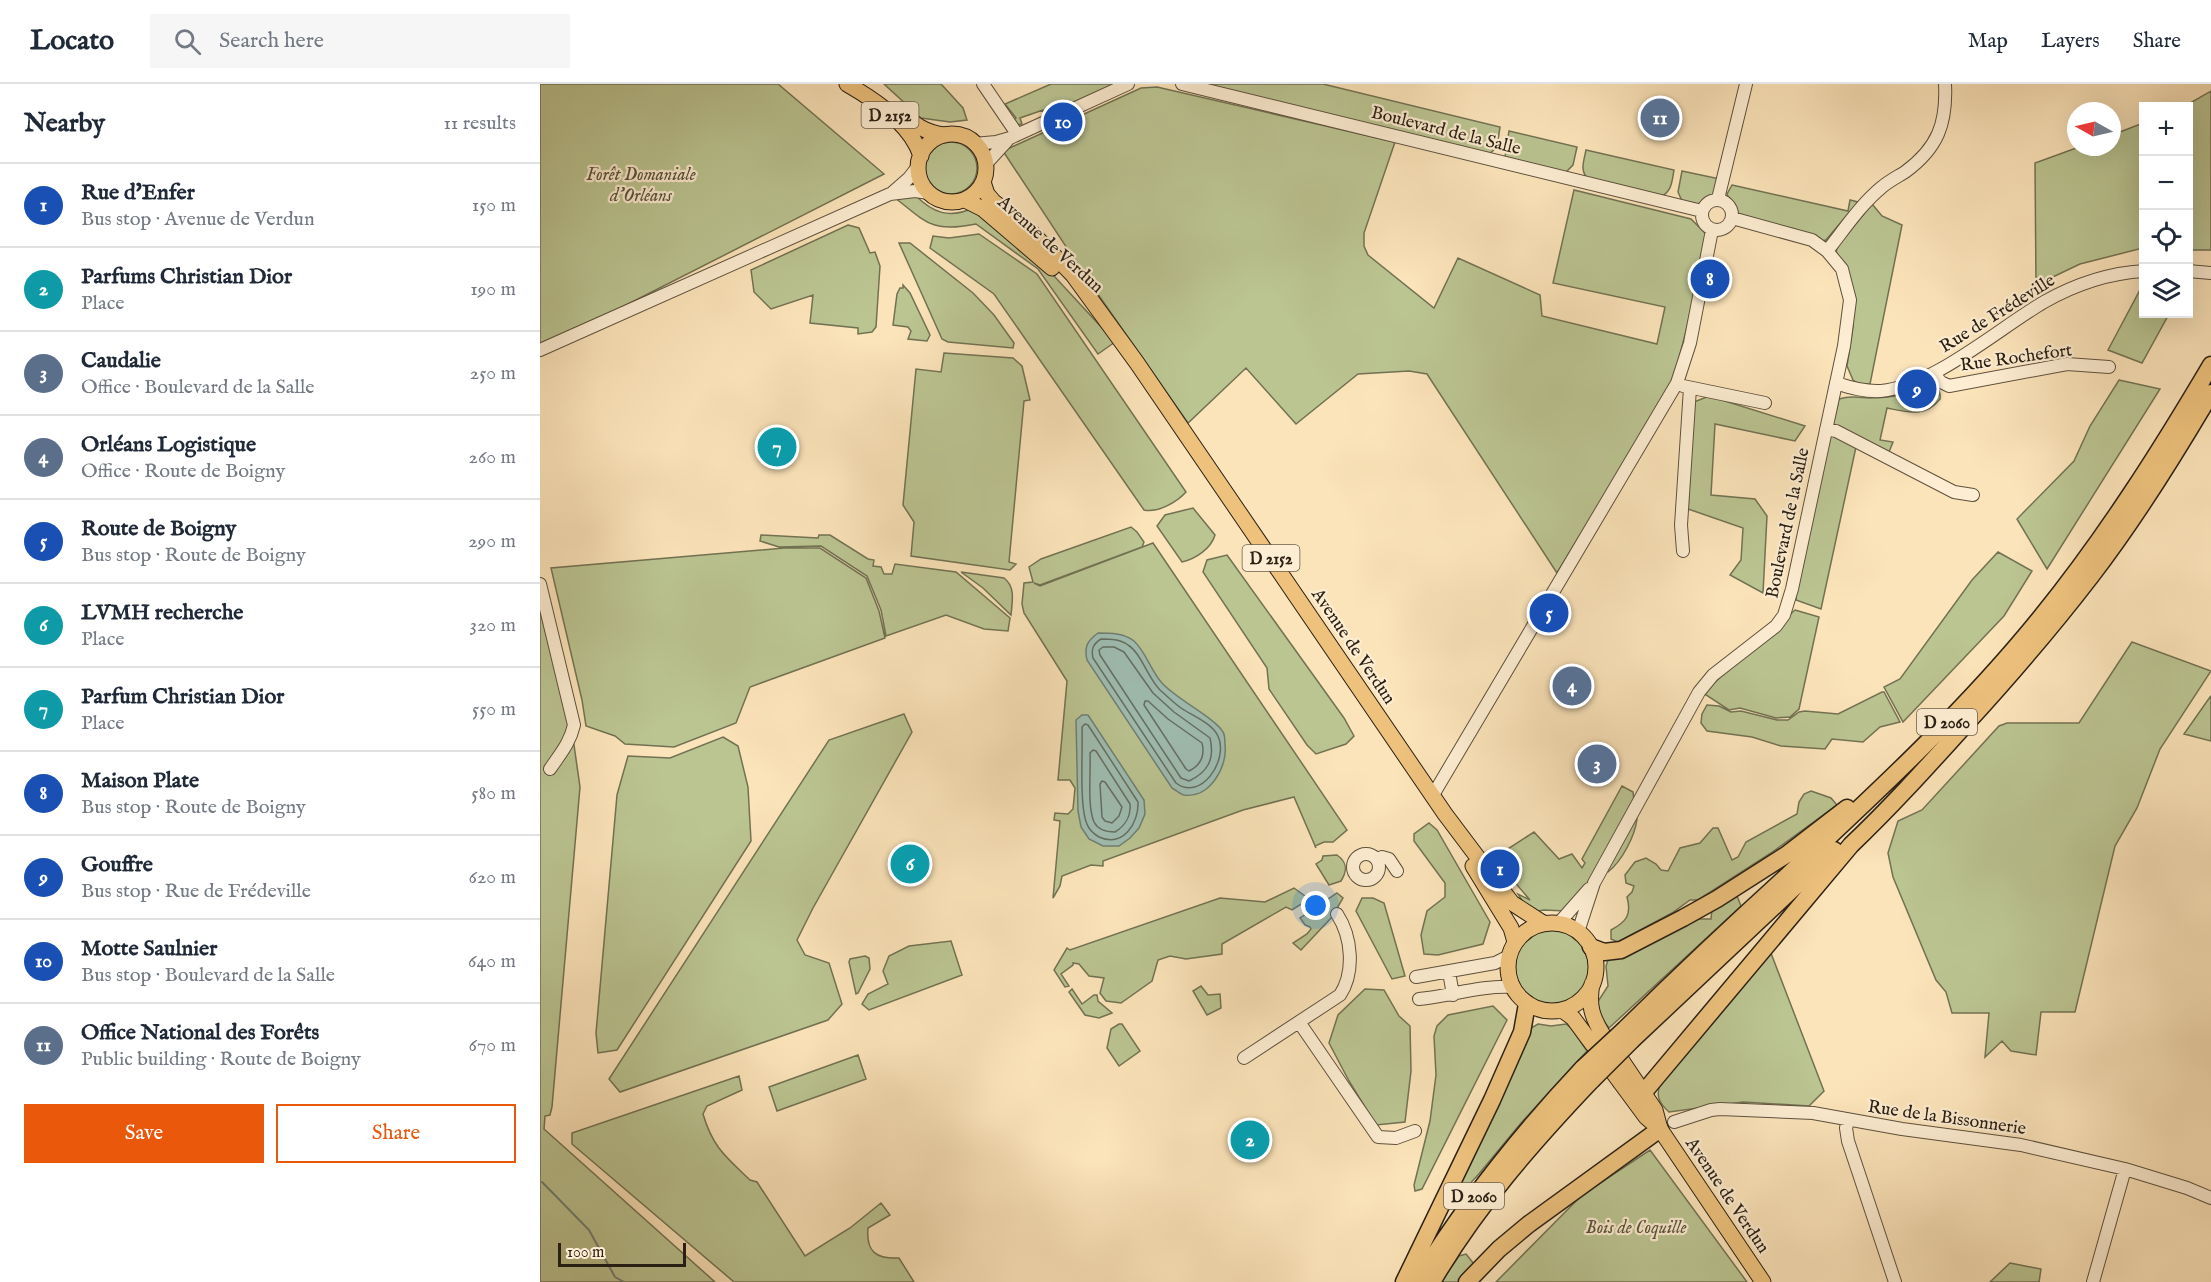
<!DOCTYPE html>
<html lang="en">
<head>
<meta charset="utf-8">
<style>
	body { margin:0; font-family:"IM FELL English",serif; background:#f6f6f7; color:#1f2937 }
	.controls { position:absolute; right:18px; top:18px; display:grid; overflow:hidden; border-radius:0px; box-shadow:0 6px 24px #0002 }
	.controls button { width:54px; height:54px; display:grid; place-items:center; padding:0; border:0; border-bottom:2px solid #e0e1e3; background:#fff; color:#1f2937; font:30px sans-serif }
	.compass { position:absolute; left:1527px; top:18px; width:54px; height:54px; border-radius:50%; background:#fff; box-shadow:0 6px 24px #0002; rotate:278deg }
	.scale { position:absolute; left:18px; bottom:15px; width:128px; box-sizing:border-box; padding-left:6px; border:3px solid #2a2014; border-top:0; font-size:16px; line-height:21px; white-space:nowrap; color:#2a2014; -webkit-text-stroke:4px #fdedd2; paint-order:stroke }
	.you { position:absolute; left:776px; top:822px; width:21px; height:21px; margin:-15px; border:4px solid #fff; border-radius:50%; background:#1a73e8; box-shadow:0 0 0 9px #1a73e833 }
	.badge { display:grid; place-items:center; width:39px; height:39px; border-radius:50%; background:#ea580c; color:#fff; font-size:20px; font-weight:700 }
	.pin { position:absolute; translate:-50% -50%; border:3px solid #fff; box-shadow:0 2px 6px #0006 }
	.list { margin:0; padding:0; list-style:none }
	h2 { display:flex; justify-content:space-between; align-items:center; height:78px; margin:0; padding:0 24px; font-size:26px }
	h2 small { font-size:20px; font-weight:400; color:#747a83 }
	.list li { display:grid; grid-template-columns:39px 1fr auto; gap:18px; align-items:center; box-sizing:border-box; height:84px; padding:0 24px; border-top:2px solid #e0e1e3 }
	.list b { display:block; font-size:22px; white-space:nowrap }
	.list p { margin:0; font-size:20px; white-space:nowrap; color:#747a83 }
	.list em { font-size:20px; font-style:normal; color:#747a83 }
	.actions { display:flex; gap:12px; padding:18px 24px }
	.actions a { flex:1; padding:14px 0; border:2px solid #ea580c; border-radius:0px; text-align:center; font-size:21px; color:#ea580c }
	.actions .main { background:#ea580c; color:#fff }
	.icon { flex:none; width:33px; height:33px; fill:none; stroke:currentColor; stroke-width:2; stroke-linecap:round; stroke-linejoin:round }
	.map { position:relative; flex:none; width:1671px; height:1198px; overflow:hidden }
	header { display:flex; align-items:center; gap:36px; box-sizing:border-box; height:84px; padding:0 30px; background:#fff; border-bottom:2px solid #e0e1e3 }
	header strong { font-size:28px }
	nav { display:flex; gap:33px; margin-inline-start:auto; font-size:21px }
	.search { width:420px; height:54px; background:#f6f6f7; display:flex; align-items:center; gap:15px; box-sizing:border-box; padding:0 21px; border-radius:0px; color:#747a83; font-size:22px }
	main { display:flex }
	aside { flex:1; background:#fff }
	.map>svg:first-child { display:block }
	.green { fill:#bbc592; stroke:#727253; stroke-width:1.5 }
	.water { fill:#9fbeb2; stroke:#707f73; stroke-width:1.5 }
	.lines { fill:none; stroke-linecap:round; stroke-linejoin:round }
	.shore { stroke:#646f63; stroke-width:1.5 }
	.stream { stroke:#707f73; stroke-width:2 }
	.minor-casing { stroke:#5e513e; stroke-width:14 }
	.major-casing { stroke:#2a2014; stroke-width:17 }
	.highway-casing { stroke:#2a2014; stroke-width:19 }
	.minor { stroke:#fdedd2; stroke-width:12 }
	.major { stroke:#eec27d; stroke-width:15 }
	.highway { stroke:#eec27d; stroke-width:16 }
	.highway-bridge-casing { stroke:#2a2014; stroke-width:19; stroke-linecap:butt }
	.highway-bridge { stroke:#eec27d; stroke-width:16 }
	.labels { text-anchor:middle; stroke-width:4.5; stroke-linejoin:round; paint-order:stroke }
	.shield { fill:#fdedd2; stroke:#695e4d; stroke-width:1.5 }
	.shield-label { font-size:16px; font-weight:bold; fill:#2a2014 }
	.street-label { font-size:18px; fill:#2a2014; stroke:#fdedd2 }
	.park-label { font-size:18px; font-style:italic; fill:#56523a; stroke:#fdedd2 }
</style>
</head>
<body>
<header>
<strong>Locato</strong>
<div class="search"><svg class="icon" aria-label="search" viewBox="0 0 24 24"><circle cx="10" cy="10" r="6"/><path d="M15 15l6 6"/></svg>Search here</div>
<nav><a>Map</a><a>Layers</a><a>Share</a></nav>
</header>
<main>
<aside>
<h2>Nearby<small>11 results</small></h2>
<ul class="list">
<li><span class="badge" style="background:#1a4fb4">1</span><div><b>Rue d'Enfer</b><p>Bus stop · Avenue de Verdun</p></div><em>150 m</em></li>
<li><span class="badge" style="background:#0f9aa8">2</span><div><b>Parfums Christian Dior</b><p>Place</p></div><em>190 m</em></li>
<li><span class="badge" style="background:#5c6f8a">3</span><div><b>Caudalie</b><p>Office · Boulevard de la Salle</p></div><em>250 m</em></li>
<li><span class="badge" style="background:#5c6f8a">4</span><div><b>Orléans Logistique</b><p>Office · Route de Boigny</p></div><em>260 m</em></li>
<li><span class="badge" style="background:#1a4fb4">5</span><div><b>Route de Boigny</b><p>Bus stop · Route de Boigny</p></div><em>290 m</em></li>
<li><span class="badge" style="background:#0f9aa8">6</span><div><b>LVMH recherche</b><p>Place</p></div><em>320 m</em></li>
<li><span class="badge" style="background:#0f9aa8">7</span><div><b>Parfum Christian Dior</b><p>Place</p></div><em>550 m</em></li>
<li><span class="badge" style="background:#1a4fb4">8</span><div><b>Maison Plate</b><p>Bus stop · Route de Boigny</p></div><em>580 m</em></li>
<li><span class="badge" style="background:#1a4fb4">9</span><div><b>Gouffre</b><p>Bus stop · Rue de Frédeville</p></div><em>620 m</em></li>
<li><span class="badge" style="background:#1a4fb4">10</span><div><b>Motte Saulnier</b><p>Bus stop · Boulevard de la Salle</p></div><em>640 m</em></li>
<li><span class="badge" style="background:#5c6f8a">11</span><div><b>Office National des Forêts</b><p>Public building · Route de Boigny</p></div><em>670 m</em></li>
</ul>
<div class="actions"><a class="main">Save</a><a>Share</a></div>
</aside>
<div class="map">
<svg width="1671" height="1198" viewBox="0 0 1671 1198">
	<rect width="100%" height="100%" fill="#fce4ba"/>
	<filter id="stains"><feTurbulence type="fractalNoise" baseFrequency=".00333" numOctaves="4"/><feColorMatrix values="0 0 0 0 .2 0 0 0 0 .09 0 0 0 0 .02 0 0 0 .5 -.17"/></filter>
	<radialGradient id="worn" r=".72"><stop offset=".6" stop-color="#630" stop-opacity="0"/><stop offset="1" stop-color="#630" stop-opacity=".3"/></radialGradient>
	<!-- green -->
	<path class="green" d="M0,0H238L344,90L31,249L0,262Z
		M344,0H401L423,24L427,36L410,38L381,34Z
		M511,0H578L505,34L503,26L480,34L482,40L476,41L473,37L476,34L465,20Z
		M657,0H783L960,43L957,63L948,71Z
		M617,3L855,58L824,149V162L828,171L894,224L918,174L1000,211L1002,232L1117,260L1125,223L1013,199L1034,106L1151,135L1167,151L1147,243L1133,298L1017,489L887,290L869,287L818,290L756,340L706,284L648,339L548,196L463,67L601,4Z
		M1671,7V166H1649L1648,22H1645Z
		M1603,39V164L1540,180L1496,201L1495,79L1539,63H1572V51Z
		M969,47L1037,63L1033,81L1026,88L965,73Z
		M385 84a26 26 0 1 1 52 0a26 26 0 1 1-52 0Z
		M1046,66L1134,86C1132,97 1132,108 1120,113L1049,96C1039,87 1044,77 1046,66Z
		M1142,87L1180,95L1174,112L1158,120L1142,117L1138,108Z
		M1192,101L1308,127L1310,116L1318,118L1286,156L1282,157L1255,145L1208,134L1195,128L1187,110Z
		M375,111C393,129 409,135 433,124L503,180L575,258L558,270L498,185L436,140C392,149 387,139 354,113Z
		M1332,120L1342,132L1362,141L1330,300H1319L1313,296L1307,282L1313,243L1312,204L1296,167L1300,159Z
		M308,141L319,144L330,169L335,168L340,182L336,243L332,248L318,250V244L270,239L273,211L231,225L214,208L211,186Z
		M439,150L497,190L646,408C637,418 618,429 604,426L454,210L390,164L393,152L409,154Z
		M359,159H370L433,209L454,231L474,259L473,264L408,258L402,255Z
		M363,201L370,209L390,251L387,257L368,255L371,247L368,243L353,241L357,210L360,204H363Z
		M1601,204L1603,205L1604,230H1629L1602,279L1568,266Z
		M404,269L473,274L482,282L490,316L484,317L469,478L476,480L470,486L371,472L374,438L363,421L376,285L401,288Z
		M1579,296L1620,305L1507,485L1477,435L1534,377L1550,342Z
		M1386,298C1396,300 1401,305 1400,315C1385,334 1367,328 1347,324L1340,356L1353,358L1349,368L1293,341L1299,315C1309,312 1317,313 1328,314C1345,314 1364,311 1380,305L1379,301Z
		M1169,312L1265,342L1255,357L1175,340L1171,411L1215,415L1227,432L1223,509L1190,491L1201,476L1203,444L1148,425L1154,318Z
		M1291,352L1297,353L1316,363L1281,525L1256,516V512L1288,356Z
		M653,424L675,451C671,465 655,475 642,478L617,442L625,431Z
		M591,443L597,448L604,458L602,463L500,501L494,499L500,502L613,459L807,746L793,758H784L775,762L776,764L754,713L703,726L563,777V782L551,781L522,792L520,802L513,814L520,737L514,736L515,729L528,730L533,725L535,704L530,696H518L527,597L484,529L482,520L484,499L493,498L489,483L501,475Z
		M221,451L278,454L279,451H290L328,475L334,476L333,482L341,483L344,490H352L355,480L416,488L470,534L468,547L444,545L406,531L346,552L341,526L327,492L281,462L239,463L220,457Z
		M244,464H280L326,494L339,527L345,554L210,603L196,639L134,663L85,660L75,652L46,642L42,616L11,484Z
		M1458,468L1492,487L1464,532L1363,638L1344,603L1360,595L1432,496Z
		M687,471L804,634L814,652L806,660L776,670L767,661L729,605L727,584L663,488L667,476Z
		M421,488L464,494C476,503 472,518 471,531L443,504Z
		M0,526L34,661L40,703L12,1023L10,1031L5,1032L4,1045L175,1198H0Z
		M1255,526L1279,533L1259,625L1250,633L1236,634L1200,624L1189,626L1163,609Z
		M1592,558L1671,587L1620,665L1597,724L1575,762L1535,928H1501L1496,971L1471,967L1462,957L1445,973L1449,929H1412L1406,908L1396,896L1353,793L1348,769L1358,737L1382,726L1459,642L1467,639H1539Z
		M1342,608H1344L1360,638L1340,643L1323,658L1292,655L1285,665L1241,662L1212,653L1167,647L1161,639L1162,630L1167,621L1179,622L1191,628L1201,627L1237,636H1248L1259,628L1265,627L1298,630Z
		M1671,612V657L1644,650L1670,613Z
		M364,630L372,648L273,824L257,856L265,871L289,879L302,920L288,936L80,1008L69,995L289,656Z
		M183,653L198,662L208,703L211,757L77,966L58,969L56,949L77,711L88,672L130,674Z
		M1082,702L1093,708L1094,717L1047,800L1026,827L1004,826L993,828L986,823L978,810L990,816L954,774L994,748L1019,775L1032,770L1042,784L1045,779L1042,775Z
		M1271,707L1291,714L1297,721L1231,769L1158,816H1150L1132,829L1078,858L1071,855V846C1086,838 1092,831 1087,813L1092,808L1094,802L1086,799L1085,791L1095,778L1106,774L1116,780L1121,786L1128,787L1140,764L1160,759L1173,744H1178L1192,776L1198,773L1206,758L1257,730L1259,718L1264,710Z
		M1093,735H1097C1095,752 1082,777 1068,788L1064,787Z
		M889,739L897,746L950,838L943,860L898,871L884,870L881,851L887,827L905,813V799L874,757V750Z
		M797,771C807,778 808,786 801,797L789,801L776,780L782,776L783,772Z
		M754,804L765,812L763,819L752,826L746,823L682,860V870L646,875L630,872L618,876L612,897L581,919L566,917L560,909L564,894L549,892L539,880L533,879V881L521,890L529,902L525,903L514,886L527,864L530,866L680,814L725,818Z
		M797,809L803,814L792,833L761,866L753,859L767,850L771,845L770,843L765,841L760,834Z
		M1197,812L1201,822L1069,944L1057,928V919L1068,902L1066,882L1068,876L1159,835H1171L1172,825Z
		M822,814H833L844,819L865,892L852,895L816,827Z
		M972 883a39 39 0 1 1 78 0a39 39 0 1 1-78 0Z
		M411,857L422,891L329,926L322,920L328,910L348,900L343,887L349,872L369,862Z
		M1229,864L1284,1007L1269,1022L1203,1018L1129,1028C1119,1019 1115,1011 1121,999Z
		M325,872L329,874L330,885L318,909L316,910L309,878L310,875Z
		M661,902L668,911L680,910L681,924L667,931L653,907Z
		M532,905L542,920L554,911H557L558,917L572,929L559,934L545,931L529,908Z
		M825,905L844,906L859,932L870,942L871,987L865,1038L836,1041L809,997L789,959L798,931Z
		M953,922L967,936L882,1105L875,1107L874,1101L890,1037L896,991L894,952L897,942L908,931Z
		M579,940H582L600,967L579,982L567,964L571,945Z
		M998,940L1011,942L1026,940L1031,944L1047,967L981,1039L938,1091L923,1107L915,1105L974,985L991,944Z
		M318,971L326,995L237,1027L229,1003Z
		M199,992L202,1006L167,1022L163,1030C173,1064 186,1073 210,1096L217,1098L265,1172L310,1144L341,1119L350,1131L328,1144C326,1168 336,1175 359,1174L374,1198H194L32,1060V1049Z
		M1110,1066L1207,1198H956L1042,1111Z
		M926,1170L934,1180L920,1198H901L919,1172Z
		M1470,1179L1501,1185L1499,1198H1450Z"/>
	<!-- water -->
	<path class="water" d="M558,549C570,549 584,549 594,557C606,568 611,587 622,599C636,615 675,634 683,648C685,651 685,657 685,661C688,683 669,715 644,711C640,710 636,706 632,704L547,576C544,563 547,557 558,549Z
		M542,631H548L604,716L605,730L599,744L590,754L579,762H563L549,755L541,743L538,727L536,636Z"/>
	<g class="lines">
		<!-- shore -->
		<path class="shore" d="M561,555C570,555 580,555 588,561C601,569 608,594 620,606C627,612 634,619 641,624C651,631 672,639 678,652C689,676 661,718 636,699L553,574C551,565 553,560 561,555Z
			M563,563H574L584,568L613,609L634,628L670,654C675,675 668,688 649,697L641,694L560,571L559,566Z
			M605,617H608L628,635L662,659C665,671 661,681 649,687L646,685L604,621Z
			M545,640L548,641L598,718C599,739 583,764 559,753C554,750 549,746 547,740C539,723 543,665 542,643Z
			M553,666L556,667L590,720C591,732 585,742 575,748C567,748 558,746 554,738C547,722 551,687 550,669Z
			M562,697L565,698L582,723L579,732L572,739L565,737L562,733L560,700Z"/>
		<!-- stream -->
		<path class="stream" d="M2,1098L49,1146L75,1193L84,1198"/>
		<defs>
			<path id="minor" d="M443,0L477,50
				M642,0L1162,127
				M434,60L456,58L470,54L588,0
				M445,81L467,57
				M353,108L369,94L379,81
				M1178,115L1206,0
				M1162 131a15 15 0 1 1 30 0a15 15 0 1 1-30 0Z
				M1287,167C1304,146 1320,121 1342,103C1349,97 1357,93 1365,88C1398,64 1407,39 1405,0
				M1648,187L1671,189
				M0,266L350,110L375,107L389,109
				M1394,290L1401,298L1409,302L1527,280L1569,283
				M1296,299C1311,304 1325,308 1341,307C1393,302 1458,245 1504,218C1534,201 1569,189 1604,187
				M1143,302L1225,319
				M1286,345L1296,347L1414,408L1433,411
				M1143,467L1141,441L1150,304
				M0,500L34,641C30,659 20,670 10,685
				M893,711L1137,299L1150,259L1172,146
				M813 783a13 13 0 1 1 26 0a13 13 0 1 1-26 0Z
				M837,776L842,773L849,775L857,787
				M1019,839L1049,805
				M1038,848L1054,799L1159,608L1173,591L1236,542L1244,531L1252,505L1304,262L1310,216L1302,185L1287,167L1272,156L1192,134
				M909,888L913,911
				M876,893L955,879L969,872
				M879,915C910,912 942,901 973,903
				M759,938L838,1053L856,1054L875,1047
				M704,974L800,911C815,888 812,853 797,830
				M1308,1037L1306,1044L1308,1057L1355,1198
				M1134,1038L1171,1026L1180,1025L1273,1029L1362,1045L1481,1061L1585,1085L1647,1104L1671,1114
				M1553,1198L1585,1085"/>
			<path id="major" d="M307,0C335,16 371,40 381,72
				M358,27C374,40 385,49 405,51
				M378 84a34 34 0 1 1 68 0a34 34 0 1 1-68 0Z
				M443,98L447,110L453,117L491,148L533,191L597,279L905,730L972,819L1003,839
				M425,116L443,125L512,184
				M933,782L971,844L975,858
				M968 883a44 44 0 1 1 88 0a44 44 0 1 1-88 0Z
				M1052,900C1048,921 1052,933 1063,951
				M1022,926L1033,934L1053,961
				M1082,977L1115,1026L1120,1045
				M1072,987L1106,1033L1120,1045L1223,1198"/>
			<path id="highway" d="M1051,863L1064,868L1081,866L1143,834L1177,815L1246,771L1307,724
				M1085,945C1138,893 1192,842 1247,792C1335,710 1425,627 1501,533C1565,454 1619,369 1671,281
				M1092,956L1294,766
				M1081,997L1097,1007L1104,1008L1311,761C1351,723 1387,683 1424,642C1468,594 1511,544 1551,492C1595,435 1634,372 1671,309
				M864,1198L952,1016L982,948L987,920
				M877,1198C925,1120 981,1050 1043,984
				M892,1198C936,1123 992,1059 1052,996
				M927,1198L959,1165L989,1140L1120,1045"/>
		</defs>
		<!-- minor casing -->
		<use href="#minor" class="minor-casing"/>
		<!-- major casing -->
		<use href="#major" class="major-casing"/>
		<!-- highway casing -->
		<use href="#highway" class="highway-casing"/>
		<!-- minor -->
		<use href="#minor" class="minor"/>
		<!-- major -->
		<use href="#major" class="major"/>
		<!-- highway -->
		<use href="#highway" class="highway"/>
		<defs>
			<path id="highway-bridge" d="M1043,984L1085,945
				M1052,996L1092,956"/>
		</defs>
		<!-- highway-bridge casing -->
		<use href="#highway-bridge" class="highway-bridge-casing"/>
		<!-- highway-bridge -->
		<use href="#highway-bridge" class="highway-bridge"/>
	</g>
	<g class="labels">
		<!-- shield labels -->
		<g class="shield">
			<rect x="321.5" y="18" width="57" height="26" rx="4.5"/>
			<rect x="702.5" y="461" width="57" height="26" rx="4.5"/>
			<rect x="1377" y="625" width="60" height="26" rx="4.5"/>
			<rect x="904" y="1099" width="60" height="26" rx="4.5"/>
		</g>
		<g class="shield-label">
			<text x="350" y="37">D 2152</text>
			<text x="731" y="480">D 2152</text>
			<text x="1407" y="644">D 2060</text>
			<text x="934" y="1118">D 2060</text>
		</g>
		<!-- street labels -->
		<g class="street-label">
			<text transform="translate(906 46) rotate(14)" y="6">Boulevard de la Salle</text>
			<text transform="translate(511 160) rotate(42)" y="6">Avenue de Verdun</text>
			<text transform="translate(1457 229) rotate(-32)" y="6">Rue de Frédeville</text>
			<text transform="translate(1476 273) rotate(-8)" y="6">Rue Rochefort</text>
			<text transform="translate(1247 439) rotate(-78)" y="6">Boulevard de la Salle</text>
			<text transform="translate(814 562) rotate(56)" y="6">Avenue de Verdun</text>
			<text transform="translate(1407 1033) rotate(8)" y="6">Rue de la Bissonnerie</text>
			<text transform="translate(1188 1111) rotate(56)" y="6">Avenue de Verdun</text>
		</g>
		<!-- park labels -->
		<g class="park-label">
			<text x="101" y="96">Forêt Domaniale<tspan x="101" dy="21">d'Orléans</tspan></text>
			<text x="1096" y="1149">Bois de Coquille</text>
		</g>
	</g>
	<rect width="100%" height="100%" filter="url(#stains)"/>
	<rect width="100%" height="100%" fill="url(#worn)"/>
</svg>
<div class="controls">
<button>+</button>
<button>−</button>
<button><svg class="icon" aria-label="locate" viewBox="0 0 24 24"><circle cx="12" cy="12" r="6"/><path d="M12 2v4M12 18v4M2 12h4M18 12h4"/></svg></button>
<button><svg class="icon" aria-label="layers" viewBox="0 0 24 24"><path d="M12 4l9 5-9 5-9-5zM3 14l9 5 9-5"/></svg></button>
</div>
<svg class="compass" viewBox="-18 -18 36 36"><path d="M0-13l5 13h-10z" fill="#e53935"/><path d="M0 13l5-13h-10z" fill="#747a83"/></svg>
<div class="scale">100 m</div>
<div class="you"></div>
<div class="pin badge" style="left:960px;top:785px;background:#1a4fb4">1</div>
<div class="pin badge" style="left:710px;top:1056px;background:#0f9aa8">2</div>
<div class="pin badge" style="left:1057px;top:680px;background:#5c6f8a">3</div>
<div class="pin badge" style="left:1032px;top:602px;background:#5c6f8a">4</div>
<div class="pin badge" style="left:1009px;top:529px;background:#1a4fb4">5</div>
<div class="pin badge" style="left:370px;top:780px;background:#0f9aa8">6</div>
<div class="pin badge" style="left:237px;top:363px;background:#0f9aa8">7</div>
<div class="pin badge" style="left:1170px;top:195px;background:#1a4fb4">8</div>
<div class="pin badge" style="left:1377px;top:305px;background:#1a4fb4">9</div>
<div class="pin badge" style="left:523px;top:38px;background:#1a4fb4">10</div>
<div class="pin badge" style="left:1120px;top:34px;background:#5c6f8a">11</div>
</div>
</main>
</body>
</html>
